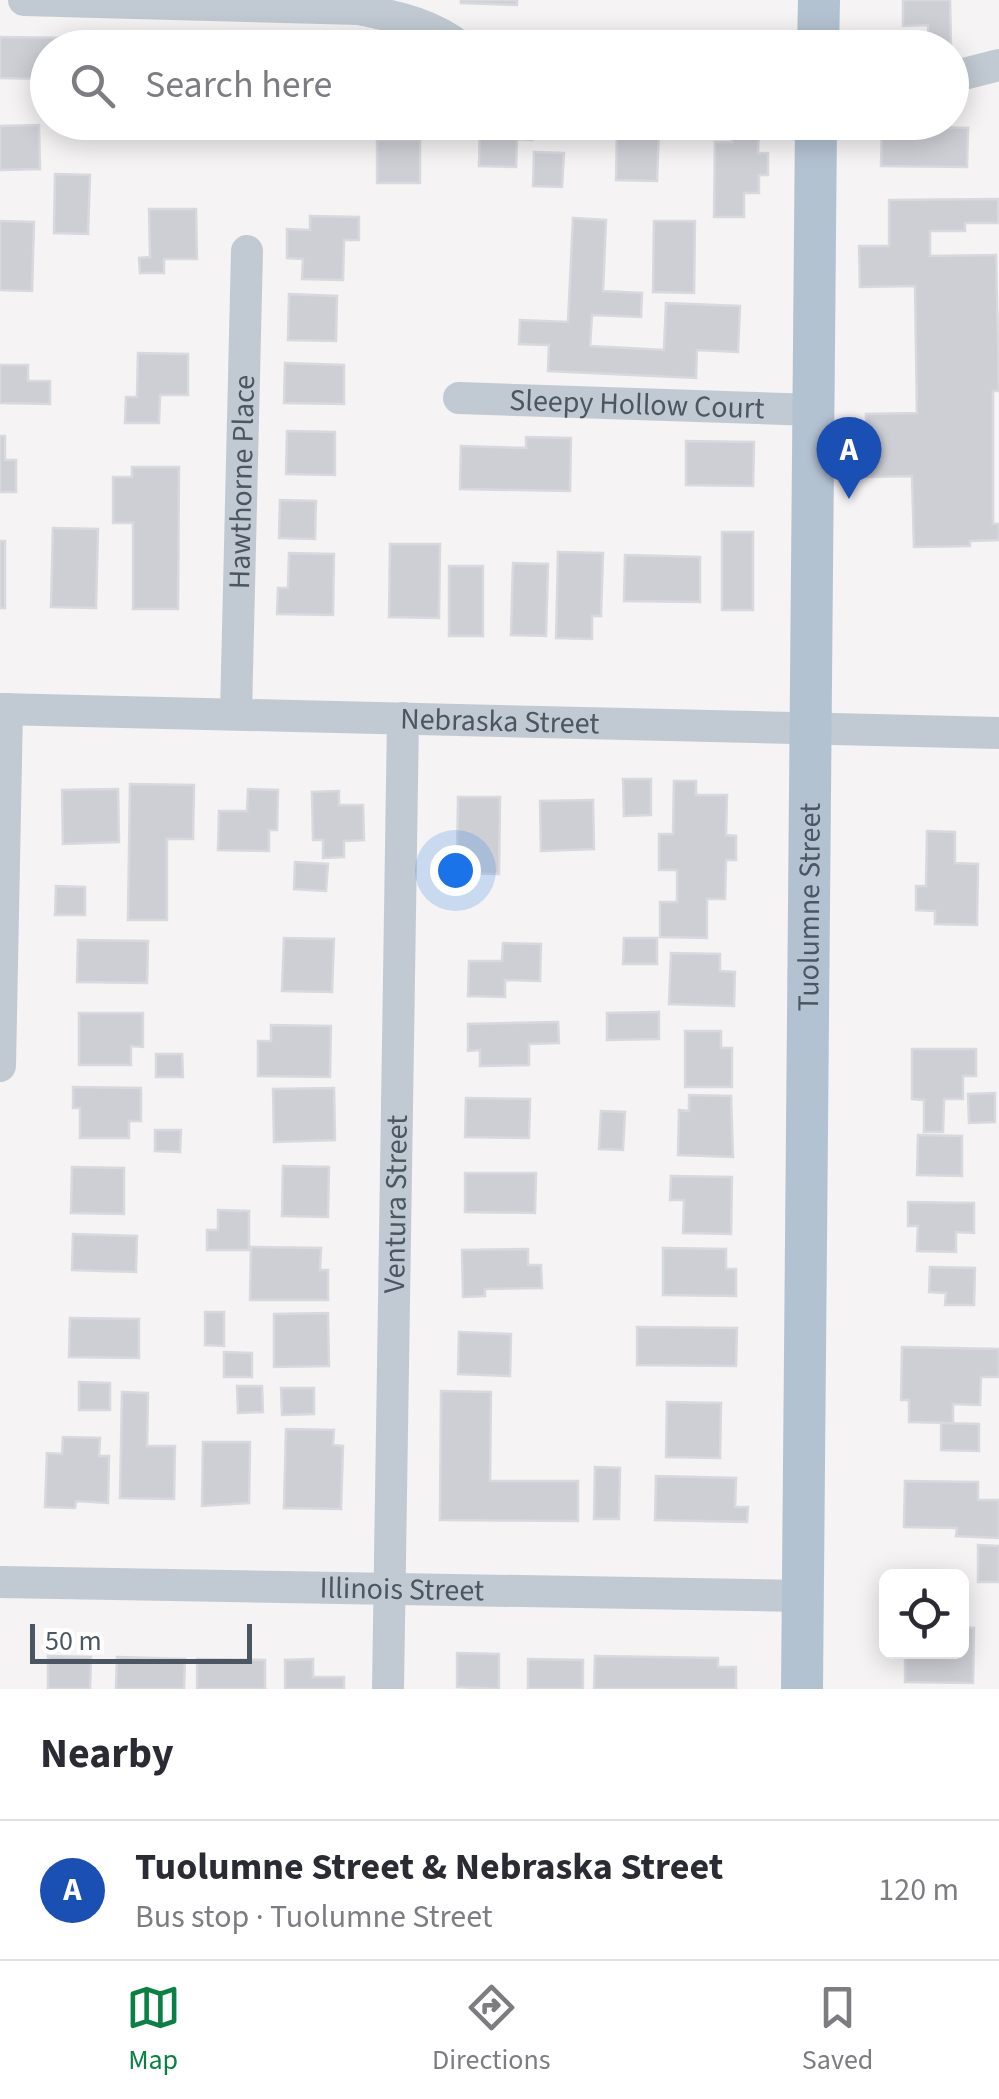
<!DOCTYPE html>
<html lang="en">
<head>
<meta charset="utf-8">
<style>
	body { margin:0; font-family:"Source Sans 3",sans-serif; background:#f2f2f3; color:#2b2b33 }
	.controls { position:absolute; right:30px; bottom:30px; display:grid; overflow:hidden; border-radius:15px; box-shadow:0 5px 25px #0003 }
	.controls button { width:90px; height:90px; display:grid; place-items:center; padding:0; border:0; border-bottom:2px solid #e1e1e2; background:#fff; color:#2b2b33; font:50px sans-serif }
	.scale { position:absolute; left:30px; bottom:25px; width:222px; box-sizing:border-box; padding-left:10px; border:5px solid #4a5661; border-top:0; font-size:28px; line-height:35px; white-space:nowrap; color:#4a5661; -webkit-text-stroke:8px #fff; paint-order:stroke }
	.you { position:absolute; left:455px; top:870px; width:35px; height:35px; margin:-25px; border:8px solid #fff; border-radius:50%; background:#1a73e8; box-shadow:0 0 0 15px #1a73e833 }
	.badge { display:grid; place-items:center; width:65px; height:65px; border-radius:50%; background:#0b8043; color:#fff; font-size:32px; font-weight:700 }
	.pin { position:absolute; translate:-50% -82px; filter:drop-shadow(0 2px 5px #0008) }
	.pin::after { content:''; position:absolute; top:52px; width:35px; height:30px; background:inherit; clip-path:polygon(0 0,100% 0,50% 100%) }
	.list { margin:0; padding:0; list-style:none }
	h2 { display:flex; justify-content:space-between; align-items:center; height:130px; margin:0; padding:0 40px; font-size:42px }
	h2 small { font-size:32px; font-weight:400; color:#7c7c81 }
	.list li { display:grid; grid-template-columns:65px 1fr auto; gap:30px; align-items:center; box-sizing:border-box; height:140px; padding:0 40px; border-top:2px solid #e1e1e2 }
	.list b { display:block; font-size:38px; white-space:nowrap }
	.list p { margin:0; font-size:32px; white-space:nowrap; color:#7c7c81 }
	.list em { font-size:32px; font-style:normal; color:#7c7c81 }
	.icon { flex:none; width:55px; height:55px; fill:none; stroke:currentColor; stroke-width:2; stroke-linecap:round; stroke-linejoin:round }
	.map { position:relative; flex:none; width:999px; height:1689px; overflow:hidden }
	.search { position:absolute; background:#fff; box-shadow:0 5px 25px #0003; left:30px; right:30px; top:30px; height:110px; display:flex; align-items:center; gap:25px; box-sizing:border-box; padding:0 35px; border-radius:55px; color:#7c7c81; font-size:38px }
	.sheet { height:270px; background:#fff }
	nav { display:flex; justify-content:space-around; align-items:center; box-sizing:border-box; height:140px; border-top:2px solid #e1e1e2; background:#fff; font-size:28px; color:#7c7c81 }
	nav a { display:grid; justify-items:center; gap:5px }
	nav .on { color:#0b8043 }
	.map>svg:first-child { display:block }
	.building { fill:#cdcfd5; stroke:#d7d9de; stroke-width:2.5 }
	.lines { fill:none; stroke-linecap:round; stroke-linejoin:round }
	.minor { stroke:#c1cad2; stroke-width:32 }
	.major { stroke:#b3c2d1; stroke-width:42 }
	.labels { text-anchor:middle; stroke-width:9; stroke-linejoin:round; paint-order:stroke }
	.street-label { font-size:30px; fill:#4a5661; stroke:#fff }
</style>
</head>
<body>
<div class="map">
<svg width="999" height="1689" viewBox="0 0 999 1689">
	<rect width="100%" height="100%" fill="#f5f3f3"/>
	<!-- building -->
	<path class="building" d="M461,0H517V5L461,3Z
		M903,0H950L951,48H929L928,25L903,26Z
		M0,37L68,38V48H48V79L0,78Z
		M286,122H328V136L286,135Z
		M377,122H420V129L377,128Z
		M480,122H532V140L517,139L516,167L479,166Z
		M39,125L40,169L0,170V126Z
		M882,126L968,128L967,167L881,166Z
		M617,128H659L657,181L616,180Z
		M732,128H759L758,153H768V175H759V193H744V217H714L715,142H732Z
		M377,140H420V183H377Z
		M534,152L564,153L562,187L533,186Z
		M55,174L90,175L88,234L54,233Z
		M998,199V223H965V231H930V256L996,255L999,391H993V524H999V540L970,541V546L914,547L912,476L867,477L866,414L917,413L915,286L860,287L859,246H889V200Z
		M149,209H196L197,259H164V273H140L139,258L150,257Z
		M310,216L359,217V240H344L343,280L302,279L303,259L287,258V229L310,230Z
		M573,218L606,220L603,291L642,293L641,317L592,315L590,346L664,350L666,303L740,306L738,352L697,350L696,378L548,371L549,345L519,344L520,320L568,322Z
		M0,221L34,222L32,291L0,290Z
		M654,221H695L694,293L653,292Z
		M289,294L337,296L336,341L288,340Z
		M138,353L188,354V395H160L159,423H125L126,397H137Z
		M285,363L344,365V404L284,403Z
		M0,365H28V381H50V404L0,403Z
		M287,431L335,432V475L286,474Z
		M0,436H5V460H16V492H0Z
		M526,437L571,438L570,491L460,489L461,446L526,448Z
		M686,441L754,442L753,486L686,485Z
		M132,467H179L178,609H133V523H113V477H132Z
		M280,500L316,501L315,539L279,538Z
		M53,528L98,529L96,608L51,607Z
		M722,532H753V610H722Z
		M0,541H5V608H0Z
		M390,544H440L439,618L389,617Z
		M558,552L603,553L601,616H592V639L556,638Z
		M289,553L334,554L333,615L277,614L278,588H288Z
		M625,555L700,557V602L624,601Z
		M513,563L548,564L546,636L511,635Z
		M449,566H483V636H449Z
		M623,779H651V815L624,816Z
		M674,781H696V795H727L726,835L736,836V860H726L725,899H707V938L660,937V902H677V870H659V834H673Z
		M130,784L194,785L193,839H167V920H128Z
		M118,789L119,842L63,844L62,790Z
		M248,789L278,790L277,830H269V851L218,850L219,811H247Z
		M339,791V805H363L364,840L344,841V857L323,858V840H313L312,792Z
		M458,797H500L499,874L457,873Z
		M593,800L594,849L541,851L540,801Z
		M927,831L955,832V863L978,864L977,925L935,924V911L916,910V886H926Z
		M295,862L328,864L326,891L294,889Z
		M56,886L85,887V915H55Z
		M284,938L334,939L332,992L282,991Z
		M624,938H657V964H623Z
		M78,940L148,941L147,983L77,982Z
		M503,943L541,944L540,981L505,980V997L468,996L469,961H502Z
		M671,953L720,954V971L735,972L734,1006L669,1004Z
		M659,1012V1039L607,1040V1013Z
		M79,1013H143V1047L131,1046V1065H79Z
		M558,1022L559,1043L529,1044V1065L480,1066V1050L468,1051V1024Z
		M271,1025L331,1026L330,1077L258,1076V1041H271Z
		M685,1031H721V1048H732V1087H685Z
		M912,1049H976V1076H963V1099H944L943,1132H924V1100L912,1099Z
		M156,1054H182L183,1077H156Z
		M73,1087L141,1088V1121H129V1138H80V1108H73Z
		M334,1088L335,1140L274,1142L273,1089Z
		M995,1093V1122L969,1123L968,1094Z
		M689,1095L731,1096L733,1157L678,1155L679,1110L689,1111Z
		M466,1098L530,1099L529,1138L465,1137Z
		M601,1111L625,1112L623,1150L599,1149Z
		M155,1130H181L180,1152L155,1151Z
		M918,1135L962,1136V1176L917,1175Z
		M283,1166L329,1167L328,1217L282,1216Z
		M72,1167L124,1168V1214L71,1213Z
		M465,1173H536L535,1213L465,1212Z
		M671,1176L732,1177L731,1234L683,1233L684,1200H670Z
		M908,1202L974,1203V1233L956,1232V1252L917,1251L918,1226H908Z
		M218,1210L249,1211V1250H207V1230H218Z
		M73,1234L137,1236L136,1272L72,1270Z
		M251,1247L321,1248L320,1270H328V1300H250Z
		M663,1248L726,1249V1269H736V1296L663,1295Z
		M528,1249V1265H541L542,1288L485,1289V1296L463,1297L462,1250Z
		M930,1267L975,1268L974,1305H945L946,1293L929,1292Z
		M205,1312H224V1346L205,1345Z
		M328,1313L329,1366L274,1367V1314Z
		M70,1318L139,1319V1358L69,1357Z
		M637,1327L737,1328L736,1366L637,1365Z
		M459,1332L511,1334L510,1376L458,1374Z
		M902,1347L999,1349V1377H981L980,1405L953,1404V1423L909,1422V1400H901Z
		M224,1352L252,1353V1377H224Z
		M79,1382L110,1383V1410H79Z
		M237,1386H262L263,1412L238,1413Z
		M281,1388H314V1414L282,1415Z
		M441,1391L491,1392L490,1481H578V1521L440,1520Z
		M122,1392L148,1393L147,1446H175L174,1499L120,1498Z
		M667,1402L721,1403L720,1458L666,1457Z
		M941,1423L979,1424V1451L941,1450Z
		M286,1429L334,1430L333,1445L343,1446L341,1509L284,1508Z
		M63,1437L100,1438L99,1456H109L108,1503L76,1501L75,1508L45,1507L47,1453L62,1454Z
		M203,1442H250L249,1503L202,1506Z
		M595,1467L620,1468L619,1519H594Z
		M656,1476L736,1478L735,1507H748L747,1522L655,1520Z
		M905,1481L978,1482V1500H999V1538L956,1536L957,1528L904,1527Z
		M978,1545L999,1546V1582H978Z
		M962,1627L974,1628L973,1683L905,1682V1652H962Z
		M457,1653L499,1654V1689L457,1687Z
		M48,1656L91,1657L90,1689H48Z
		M595,1656L718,1658V1667H736V1689H594Z
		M117,1657L185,1659L184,1689H116Z
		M197,1659L265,1660V1689H197Z
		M313,1659V1677H344V1689H285V1660Z
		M528,1659L583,1660V1689H528Z"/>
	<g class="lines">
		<!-- minor -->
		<g class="minor">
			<path d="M24,0L359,9C397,17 430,23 462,48"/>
			<path d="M952,77L999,65"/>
			<path id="s1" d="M459,398L814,410"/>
			<path id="s2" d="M0,709L999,733"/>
			<path id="s3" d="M236,714L247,251"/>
			<path d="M0,1066L7,709"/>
			<path id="s4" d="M0,1582L802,1596"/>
			<path id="s5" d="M388,1689L403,718"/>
		</g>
		<!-- major -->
		<g class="major">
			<path d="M818,48L819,0"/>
			<path id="s6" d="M802,1689L816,122"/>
		</g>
	</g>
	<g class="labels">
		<!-- street labels -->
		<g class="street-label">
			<text dy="10" stroke="none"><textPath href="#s1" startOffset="178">Sleepy Hollow Court</textPath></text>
			<text dy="10" stroke="none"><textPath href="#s3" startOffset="232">Hawthorne Place</textPath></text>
			<text dy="10" stroke="none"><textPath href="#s2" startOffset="500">Nebraska Street</textPath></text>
			<text dy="10" stroke="none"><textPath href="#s6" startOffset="782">Tuolumne Street</textPath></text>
			<text dy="10" stroke="none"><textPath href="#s5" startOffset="485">Ventura Street</textPath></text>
			<text dy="10" stroke="none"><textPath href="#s4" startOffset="402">Illinois Street</textPath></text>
		</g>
	</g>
</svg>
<div class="controls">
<button><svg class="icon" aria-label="locate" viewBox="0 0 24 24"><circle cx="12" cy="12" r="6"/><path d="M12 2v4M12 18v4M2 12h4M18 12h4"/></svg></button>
</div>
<div class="scale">50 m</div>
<div class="you"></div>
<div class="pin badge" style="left:849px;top:499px;background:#1a4fb4">A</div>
<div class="search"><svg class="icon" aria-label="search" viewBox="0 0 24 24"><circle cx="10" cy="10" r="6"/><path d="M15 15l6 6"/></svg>Search here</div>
</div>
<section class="sheet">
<h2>Nearby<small></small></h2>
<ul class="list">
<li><span class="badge" style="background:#1a4fb4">A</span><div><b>Tuolumne Street &amp; Nebraska Street</b><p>Bus stop · Tuolumne Street</p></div><em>120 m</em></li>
</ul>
</section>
<nav>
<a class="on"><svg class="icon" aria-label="map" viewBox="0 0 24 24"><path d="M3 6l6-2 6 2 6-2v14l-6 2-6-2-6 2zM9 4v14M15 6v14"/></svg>Map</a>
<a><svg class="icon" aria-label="directions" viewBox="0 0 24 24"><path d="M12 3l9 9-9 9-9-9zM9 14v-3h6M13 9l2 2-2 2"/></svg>Directions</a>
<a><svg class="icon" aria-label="saved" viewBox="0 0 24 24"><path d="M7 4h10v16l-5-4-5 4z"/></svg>Saved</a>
</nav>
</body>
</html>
